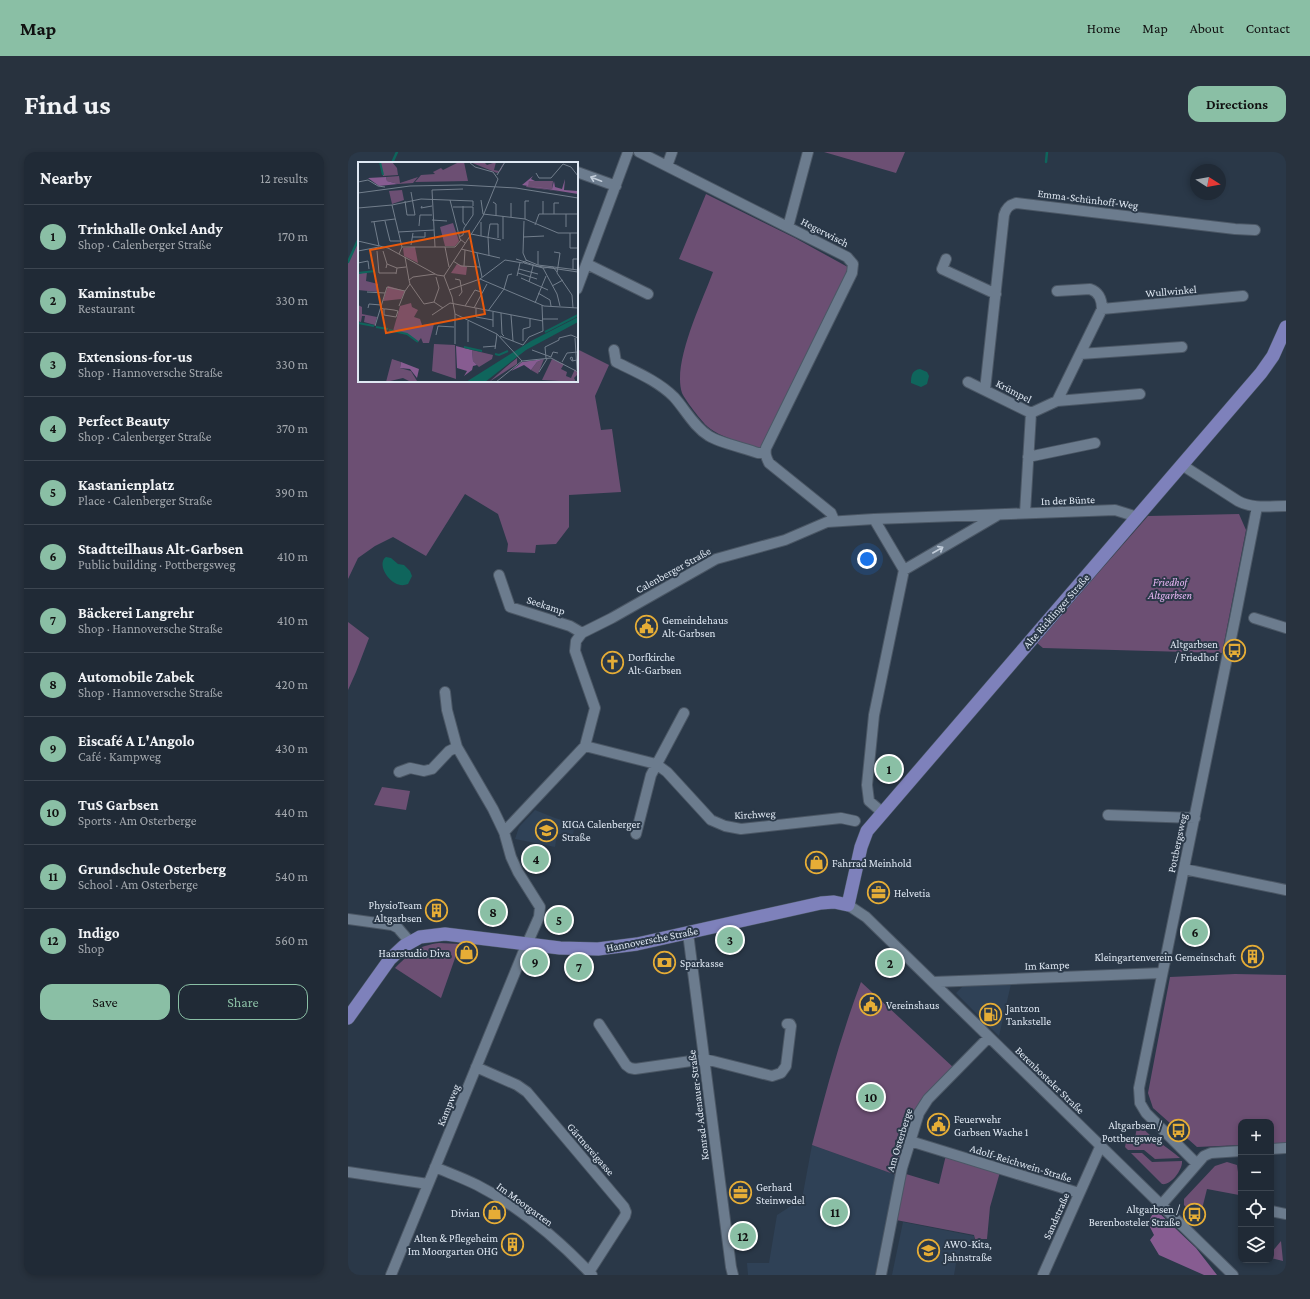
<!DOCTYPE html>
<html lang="en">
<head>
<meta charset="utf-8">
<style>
	body { margin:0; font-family:"Crimson Pro",serif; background:#28323e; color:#f1f3f6 }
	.controls { position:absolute; right:12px; bottom:12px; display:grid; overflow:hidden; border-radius:8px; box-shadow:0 2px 6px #0003 }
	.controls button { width:36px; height:36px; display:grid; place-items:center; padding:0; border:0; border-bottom:1px solid #3d4651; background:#202a36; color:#f1f3f6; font:20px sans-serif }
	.compass { position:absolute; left:842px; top:12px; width:36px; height:36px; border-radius:50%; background:#202a36; box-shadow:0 2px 6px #0003; rotate:101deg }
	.you { position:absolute; left:519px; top:407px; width:14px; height:14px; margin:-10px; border:3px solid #fff; border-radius:50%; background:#1a73e8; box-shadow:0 0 0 6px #1a73e833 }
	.badge { display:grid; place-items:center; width:26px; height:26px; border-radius:50%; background:#8abfa5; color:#111; font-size:13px; font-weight:700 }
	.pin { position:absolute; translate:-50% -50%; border:2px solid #fff; box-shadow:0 1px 4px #0006 }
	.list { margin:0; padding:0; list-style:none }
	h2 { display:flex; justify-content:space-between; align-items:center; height:52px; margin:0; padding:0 16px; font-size:17px }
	h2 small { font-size:13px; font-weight:400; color:#a2a7ad }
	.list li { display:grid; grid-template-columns:26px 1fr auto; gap:12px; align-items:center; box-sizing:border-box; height:64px; padding:0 16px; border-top:1px solid #3d4651 }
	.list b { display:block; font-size:15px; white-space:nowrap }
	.list p { margin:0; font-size:13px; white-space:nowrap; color:#a2a7ad }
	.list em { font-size:13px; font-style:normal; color:#a2a7ad }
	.actions { display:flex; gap:8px; padding:12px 16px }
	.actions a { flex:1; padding:9px 0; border:1px solid #8abfa5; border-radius:12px; text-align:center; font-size:14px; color:#8abfa5 }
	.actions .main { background:#8abfa5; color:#111 }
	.icon { flex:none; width:22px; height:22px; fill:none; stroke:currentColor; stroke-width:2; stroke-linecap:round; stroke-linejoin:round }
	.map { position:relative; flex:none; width:938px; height:1123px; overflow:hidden; border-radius:12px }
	header { display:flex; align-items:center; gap:24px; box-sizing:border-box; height:56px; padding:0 20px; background:#8abfa5; color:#111 }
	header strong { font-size:19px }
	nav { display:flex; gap:22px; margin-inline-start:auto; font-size:14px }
	.intro { display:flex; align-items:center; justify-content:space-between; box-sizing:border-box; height:96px; padding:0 24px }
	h1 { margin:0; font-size:28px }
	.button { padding:10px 18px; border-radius:12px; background:#8abfa5; color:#111; font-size:14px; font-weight:700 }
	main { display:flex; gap:24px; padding:0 24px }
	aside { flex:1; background:#202a36; border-radius:12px; box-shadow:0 2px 6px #0003 }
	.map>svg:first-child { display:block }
	.built { fill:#2f4156 }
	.green { fill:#6c4f73 }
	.forest { fill:#875c91 }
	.water { fill:#0f655c }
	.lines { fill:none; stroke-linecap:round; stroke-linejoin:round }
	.stream { stroke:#0f655c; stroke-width:2.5 }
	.minor-casing { stroke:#4b5765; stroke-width:12 }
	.major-casing { stroke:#4b5765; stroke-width:14 }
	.minor { stroke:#6c7c8e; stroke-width:10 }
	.major { stroke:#7e81bb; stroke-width:13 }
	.oneway { stroke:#c2cdda }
	.labels { text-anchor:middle; stroke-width:4; stroke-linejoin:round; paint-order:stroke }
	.street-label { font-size:11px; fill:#dfe8f3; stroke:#2a3848 }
	.park-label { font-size:11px; font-style:italic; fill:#ebb8f7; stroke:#2a3848 }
	.poi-label { font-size:11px; fill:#dfe8f3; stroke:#2a3848; text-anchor:start }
	.inset-river { fill:none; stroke:#0f655c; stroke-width:2 }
	.inset-road { fill:none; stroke:#727e8c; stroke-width:1 }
	.view { fill:#e8590c; fill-opacity:0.15; stroke:#e8590c; stroke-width:2 }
	.inset-edge { fill:none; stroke:#dfe8f3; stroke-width:2 }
</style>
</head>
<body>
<header>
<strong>Map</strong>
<nav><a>Home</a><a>Map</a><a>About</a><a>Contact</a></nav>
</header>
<div class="intro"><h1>Find us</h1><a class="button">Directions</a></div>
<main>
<aside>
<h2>Nearby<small>12 results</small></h2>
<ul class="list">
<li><span class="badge">1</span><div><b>Trinkhalle Onkel Andy</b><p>Shop · Calenberger Straße</p></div><em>170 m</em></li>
<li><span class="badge">2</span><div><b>Kaminstube</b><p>Restaurant</p></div><em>330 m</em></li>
<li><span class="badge">3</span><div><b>Extensions-for-us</b><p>Shop · Hannoversche Straße</p></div><em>330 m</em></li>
<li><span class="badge">4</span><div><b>Perfect Beauty</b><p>Shop · Calenberger Straße</p></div><em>370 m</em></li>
<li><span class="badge">5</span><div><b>Kastanienplatz</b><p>Place · Calenberger Straße</p></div><em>390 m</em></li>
<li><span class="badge">6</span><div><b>Stadtteilhaus Alt-Garbsen</b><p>Public building · Pottbergsweg</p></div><em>410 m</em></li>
<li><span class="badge">7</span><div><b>Bäckerei Langrehr</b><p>Shop · Hannoversche Straße</p></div><em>410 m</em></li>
<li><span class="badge">8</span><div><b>Automobile Zabek</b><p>Shop · Hannoversche Straße</p></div><em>420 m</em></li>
<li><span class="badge">9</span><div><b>Eiscafé A L'Angolo</b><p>Café · Kampweg</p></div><em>430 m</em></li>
<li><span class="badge">10</span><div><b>TuS Garbsen</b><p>Sports · Am Osterberge</p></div><em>440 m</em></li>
<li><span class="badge">11</span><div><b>Grundschule Osterberg</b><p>School · Am Osterberge</p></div><em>540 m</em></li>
<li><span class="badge">12</span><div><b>Indigo</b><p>Shop</p></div><em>560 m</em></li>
</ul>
<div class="actions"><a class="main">Save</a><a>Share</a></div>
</aside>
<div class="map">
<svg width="938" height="1123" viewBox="0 0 938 1123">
	<rect width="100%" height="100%" fill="#2a3848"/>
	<!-- built -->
	<path class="built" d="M187,658L207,666L227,672L225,683L209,682L207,695L167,687L171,675Z
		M663,832L651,884L608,841L615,834Z
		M464,993L548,1023L527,1123H400L399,1111H421L429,1063L454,1047Z
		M555,1070L626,1084V1090H612V1106H609L606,1123H544Z"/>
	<!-- green -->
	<path class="green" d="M476,0H557L548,21Z
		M358,42L447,86L507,119L414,297C399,292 371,285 360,275C354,270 337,248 334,241C324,211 354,150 365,120L331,107Z
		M11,86V229H229V197L261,213L247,244L253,278L264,277L273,340L221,343V375L208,392L188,393L187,401L159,400L160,392L150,362L117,342L78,404L45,385L27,394L10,406L0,427V110Z
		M891,362L898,378L874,501L695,496L689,491L800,364Z
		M0,470L21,486L8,520L0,538Z
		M34,635L62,639L58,658L26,653Z
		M91,791L112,792L93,846L47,816C62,801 69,794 91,791Z
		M887,822L938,823V992L923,993V970H893V993L849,995L805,956L800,941L822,825Z
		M513,830L606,916L572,949L548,1023L464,993C478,938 493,883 513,830Z
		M790,969C800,986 818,993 832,1006L807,1007L796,998H780L777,995L778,990L786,992Z
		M783,1001H794L804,1010L834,1009C835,1017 823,1034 814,1032Z
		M598,1003L652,1020L642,1055L639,1087H627L626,1083L548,1068L558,1022L591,1032Z
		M879,1010L889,1013L893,1041L891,1043L859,1037L851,1069L836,1053V1047L867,1014Z
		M933,1089L935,1109L923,1106V1101Z"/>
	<!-- forest -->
	<path class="forest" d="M807,1057L848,1096L869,1123H856L811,1103L802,1088L806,1083L800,1071Z"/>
	<!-- water -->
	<path class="water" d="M572,217L579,220L581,224L579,232L573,235L563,231C563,224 564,218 572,217Z
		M38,405L43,406L50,412L56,413L62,419L64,424L60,432C44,439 27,412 38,405Z"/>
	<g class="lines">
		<!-- stream -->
		<path class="stream" d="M698,10L699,0
			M44,11L49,0
			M0,110L11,86"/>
		<defs>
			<path id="minor" d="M291,0L499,105L505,112L504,121L418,296C417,302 418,305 421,311L483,361L486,368
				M319,14L324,0
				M229,20L268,34
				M440,75L460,0
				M598,107L594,117L648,142
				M239,112L300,142
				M229,137L280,0
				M754,157L895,144
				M266,198L268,210C288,220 310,229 326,245C337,257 346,275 361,284C372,291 397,296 410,301H417
				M732,202L834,195
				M620,230L683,261L677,361
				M637,238L656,63C658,56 661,53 668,51L887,77L907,78
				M709,249L792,242
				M683,261L709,249L754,157C754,148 751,140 742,137L709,139
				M680,305L747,291
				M834,313L890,349C905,357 922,354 938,354
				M526,367L767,358L783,363L788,367
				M556,418L650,363
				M151,423L162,455L222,474L234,481
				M906,466L938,476
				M237,594L308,612L319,620L363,668L377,674L393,677L493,666L507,669
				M51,620L62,616L76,619L84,617L101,599L109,595
				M760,663L847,666
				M156,680L237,594L247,556L227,499L228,489L234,481L264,466L368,407L437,388L479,370L526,367L556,418L526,563L519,633L521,649L535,661
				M288,682L303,623L336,561
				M836,717L938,738
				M500,753L518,765L885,1123
				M0,767L44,773L50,776L62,790
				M340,781L383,1115L385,1123
				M585,830L814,821
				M251,872L278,913L282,916L287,917L357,907L424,924L433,921L438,914L443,874L442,872H439
				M128,915L169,933L179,940L276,1055L278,1060L277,1064L241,1120
				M562,989L731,1041
				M923,997L938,996
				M849,1012L798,961L792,951L791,936L887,467L909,355
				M87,1015C101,1021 115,1026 129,1033C172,1055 211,1088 244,1123
				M0,1020L80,1032
				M814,1052L856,1004L863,1001L893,999
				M923,1059L938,1062
				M43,1123L175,801L191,765L192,755L170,720L163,705L156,680L145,657L109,595L99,558L97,540
				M533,1123L554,1016L571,961L580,947L641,885
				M695,1123L753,993"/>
			<path id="major" d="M0,866L42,807L56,794L72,785L97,782L212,796L250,797L289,792L473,751L486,750L500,753L513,695L519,679L913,221L925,204L938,175"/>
		</defs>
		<!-- minor casing -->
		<use href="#minor" class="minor-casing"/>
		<!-- major casing -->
		<use href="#major" class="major-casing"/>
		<!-- minor -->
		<use href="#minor" class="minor"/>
		<!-- major -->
		<use href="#major" class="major"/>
	</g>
	<!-- one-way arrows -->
	<defs><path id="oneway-shaft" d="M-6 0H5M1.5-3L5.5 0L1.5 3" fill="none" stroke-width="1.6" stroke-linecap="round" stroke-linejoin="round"/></defs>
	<g class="oneway">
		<use href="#oneway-shaft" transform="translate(248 27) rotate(-159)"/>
		<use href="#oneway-shaft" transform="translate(590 398) rotate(-30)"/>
	</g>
	<!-- icons -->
	<defs>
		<symbol id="civic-ring" viewBox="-11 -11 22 22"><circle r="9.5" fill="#2a3848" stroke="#e6ad36" stroke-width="1.5"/><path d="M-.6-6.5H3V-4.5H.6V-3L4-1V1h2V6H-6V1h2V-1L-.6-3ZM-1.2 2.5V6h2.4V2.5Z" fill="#e6ad36"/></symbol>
		<symbol id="bus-ring" viewBox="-11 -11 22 22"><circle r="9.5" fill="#2a3848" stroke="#e6ad36" stroke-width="1.5"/><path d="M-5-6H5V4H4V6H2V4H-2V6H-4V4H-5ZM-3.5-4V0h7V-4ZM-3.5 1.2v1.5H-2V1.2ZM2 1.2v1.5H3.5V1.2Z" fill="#e6ad36"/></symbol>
		<symbol id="church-ring" viewBox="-11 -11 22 22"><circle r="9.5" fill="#2a3848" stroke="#e6ad36" stroke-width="1.5"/><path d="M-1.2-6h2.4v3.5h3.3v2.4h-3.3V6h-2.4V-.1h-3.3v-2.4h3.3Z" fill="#e6ad36"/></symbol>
		<symbol id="school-ring" viewBox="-11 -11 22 22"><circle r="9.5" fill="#2a3848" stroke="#e6ad36" stroke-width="1.5"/><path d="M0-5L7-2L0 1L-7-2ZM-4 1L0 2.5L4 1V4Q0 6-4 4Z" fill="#e6ad36"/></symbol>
		<symbol id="shop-ring" viewBox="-11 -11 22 22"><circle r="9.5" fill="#2a3848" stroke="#e6ad36" stroke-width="1.5"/><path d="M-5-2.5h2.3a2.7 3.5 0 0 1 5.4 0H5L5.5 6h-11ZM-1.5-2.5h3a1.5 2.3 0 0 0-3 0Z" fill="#e6ad36"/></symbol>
		<symbol id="office-ring" viewBox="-11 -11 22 22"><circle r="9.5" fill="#2a3848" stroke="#e6ad36" stroke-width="1.5"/><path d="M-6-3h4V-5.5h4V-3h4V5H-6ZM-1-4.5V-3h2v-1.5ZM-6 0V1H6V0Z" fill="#e6ad36"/></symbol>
		<symbol id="building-ring" viewBox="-11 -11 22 22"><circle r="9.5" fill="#2a3848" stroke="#e6ad36" stroke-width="1.5"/><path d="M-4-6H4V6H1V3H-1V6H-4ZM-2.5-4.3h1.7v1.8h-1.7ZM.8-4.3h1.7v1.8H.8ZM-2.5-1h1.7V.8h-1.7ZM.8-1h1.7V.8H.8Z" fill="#e6ad36"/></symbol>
		<symbol id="bank-ring" viewBox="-11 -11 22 22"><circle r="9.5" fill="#2a3848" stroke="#e6ad36" stroke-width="1.5"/><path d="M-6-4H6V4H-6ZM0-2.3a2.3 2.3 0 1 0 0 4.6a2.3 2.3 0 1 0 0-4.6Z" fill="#e6ad36"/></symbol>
		<symbol id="fuel-ring" viewBox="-11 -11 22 22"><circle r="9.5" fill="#2a3848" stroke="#e6ad36" stroke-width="1.5"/><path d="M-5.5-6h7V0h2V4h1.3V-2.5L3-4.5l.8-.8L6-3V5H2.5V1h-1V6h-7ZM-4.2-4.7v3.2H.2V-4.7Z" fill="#e6ad36"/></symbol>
	</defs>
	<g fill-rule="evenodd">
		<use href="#civic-ring" x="286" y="462" width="25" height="25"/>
		<use href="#bus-ring" x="874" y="486" width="25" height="25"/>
		<use href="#church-ring" x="252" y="498" width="25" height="25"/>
		<use href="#school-ring" x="186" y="666" width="25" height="25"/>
		<use href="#shop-ring" x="456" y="698" width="25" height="25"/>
		<use href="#office-ring" x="518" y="728" width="25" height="25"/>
		<use href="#building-ring" x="76" y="746" width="25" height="25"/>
		<use href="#shop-ring" x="106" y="788" width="25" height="25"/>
		<use href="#building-ring" x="892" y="792" width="25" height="25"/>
		<use href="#bank-ring" x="304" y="798" width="25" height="25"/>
		<use href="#civic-ring" x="510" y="840" width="25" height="25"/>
		<use href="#fuel-ring" x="630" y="850" width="25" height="25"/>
		<use href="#civic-ring" x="578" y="960" width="25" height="25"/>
		<use href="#bus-ring" x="818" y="966" width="25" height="25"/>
		<use href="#office-ring" x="380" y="1028" width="25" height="25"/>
		<use href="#shop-ring" x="134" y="1048" width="25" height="25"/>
		<use href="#bus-ring" x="834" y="1050" width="25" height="25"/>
		<use href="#building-ring" x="152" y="1080" width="25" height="25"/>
		<use href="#school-ring" x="568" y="1086" width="25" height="25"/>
	</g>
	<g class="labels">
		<!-- street labels -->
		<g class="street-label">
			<text transform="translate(740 47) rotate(7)" y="4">Emma-Schünhoff-Weg</text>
			<text transform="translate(477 80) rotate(27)" y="4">Hegerwisch</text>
			<text transform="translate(823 139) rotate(-5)" y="4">Wullwinkel</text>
			<text transform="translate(666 239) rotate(27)" y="4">Krümpel</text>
			<text transform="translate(720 348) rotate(-2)" y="4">In der Bünte</text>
			<text transform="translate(325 418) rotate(-29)" y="4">Calenberger Straße</text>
			<text transform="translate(198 453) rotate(18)" y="4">Seekamp</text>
			<text transform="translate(708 459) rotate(-49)" y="4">Alte Ricklinger Straße</text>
			<text transform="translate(407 662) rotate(-3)" y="4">Kirchweg</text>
			<text transform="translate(829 691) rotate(-78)" y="4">Pottbergsweg</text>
			<text transform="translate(304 787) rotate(-11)" y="4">Hannoversche Straße</text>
			<text transform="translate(699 813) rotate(-2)" y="4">Im Kampe</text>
			<text transform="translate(702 928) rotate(44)" y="4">Berenbosteler Straße</text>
			<text transform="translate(100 953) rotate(-68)" y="4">Kampweg</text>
			<text transform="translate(350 953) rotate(-97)" y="4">Konrad-Adenauer-Straße</text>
			<text transform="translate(551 988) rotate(-73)" y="4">Am Osterberge</text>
			<text transform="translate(243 997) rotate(49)" y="4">Gärtnereigasse</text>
			<text transform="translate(673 1011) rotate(17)" y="4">Adolf-Reichwein-Straße</text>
			<text transform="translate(177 1052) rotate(36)" y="4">Im Moorgarten</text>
			<text transform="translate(708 1064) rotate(-66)" y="4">Sandstraße</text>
		</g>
		<!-- park labels -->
		<g class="park-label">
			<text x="822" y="434">Friedhof<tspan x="822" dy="13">Altgarbsen</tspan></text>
		</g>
		<!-- poi labels -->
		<g class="poi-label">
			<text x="314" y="472">Gemeindehaus<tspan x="314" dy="13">Alt-Garbsen</tspan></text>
			<text x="870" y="496" text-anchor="end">Altgarbsen<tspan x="870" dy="13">/ Friedhof</tspan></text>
			<text x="280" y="509">Dorfkirche<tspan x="280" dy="13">Alt-Garbsen</tspan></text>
			<text x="214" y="676">KIGA Calenberger<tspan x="214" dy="13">Straße</tspan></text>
			<text x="484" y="715">Fahrrad Meinhold</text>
			<text x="546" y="745">Helvetia</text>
			<text x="74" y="757" text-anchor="end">PhysioTeam<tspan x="74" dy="13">Altgarbsen</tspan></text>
			<text x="102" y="805" text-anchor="end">Haarstudio Diva</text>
			<text x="888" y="809" text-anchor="end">Kleingartenverein Gemeinschaft</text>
			<text x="332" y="815">Sparkasse</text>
			<text x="538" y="857">Vereinshaus</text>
			<text x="658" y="860">Jantzon<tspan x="658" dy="13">Tankstelle</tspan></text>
			<text x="606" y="971">Feuerwehr<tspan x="606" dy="13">Garbsen Wache 1</tspan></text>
			<text x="814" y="977" text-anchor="end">Altgarbsen /<tspan x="814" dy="13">Pottbergsweg</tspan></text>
			<text x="408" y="1039">Gerhard<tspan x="408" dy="13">Steinwedel</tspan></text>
			<text x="832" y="1061" text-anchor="end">Altgarbsen /<tspan x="832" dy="13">Berenbosteler Straße</tspan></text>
			<text x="132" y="1065" text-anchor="end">Divian</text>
			<text x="150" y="1090" text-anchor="end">Alten &amp; Pflegeheim<tspan x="150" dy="13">Im Moorgarten OHG</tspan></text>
			<text x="596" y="1096">AWO-Kita,<tspan x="596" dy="13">Jahnstraße</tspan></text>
		</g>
	</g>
	<!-- overview -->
	<g transform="translate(10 10)">
		<rect width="220" height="220" fill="#2a3848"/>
		<path d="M22,0H34L39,6L40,13L25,14ZM101,0H106L110,19L57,20L63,13L77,12L75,10L83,6L85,8ZM112,0H126L129,3L138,0L136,8L141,9L146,0L143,8L139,11ZM41,14L42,21L60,15L55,21L40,22L29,19L28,15ZM171,19H195L194,27L180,26L205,30L168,25ZM44,28L46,38L34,42L31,29ZM95,61L101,79L97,84H87L82,65ZM57,85L60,101L46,94L45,86ZM99,102L109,105L108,113L93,111ZM9,110L8,119L20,122V130L0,128V112ZM30,124L47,129L43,137L25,139ZM53,141L54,145L60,148L56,155L62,157L64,163L76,162L71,181H65L63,176L60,180L49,172L35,169L42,144ZM4,142V152L19,155L17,163L6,160L7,154H4L3,160L0,159V143L4,145ZM76,182L97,183L98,217L74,209ZM114,188L135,193L134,197L121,205L115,199ZM159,196V202L131,220L148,205ZM34,197L43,200L42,206L53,209L59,219L53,220L45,216L28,220ZM186,197L180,212L173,208L179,200ZM194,197L206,202L203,207L209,210L208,214L213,216L217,207L220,212L216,216L218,220L184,218Z" fill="#6c4f73"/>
		<path d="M175,14L173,17L177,19H171L170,24L194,27L196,19L197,25L204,27L207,17L206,28L220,29V32L164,23ZM28,15L29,19L40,22L21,24L10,16ZM98,184L114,188L115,199L119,203L115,204L114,208L106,214L109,209L99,206ZM186,197L179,200L173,208L166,203L153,209L164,200ZM43,200L61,207L59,216L52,207L42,206Z" fill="#875c91"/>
		<path d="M220,155V160L168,188L127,220H108L173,179Z" fill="#0f655c"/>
		<path class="inset-river" d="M22,0L25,13M0,111L17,109M0,161L16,164M18,165L30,167M31,168L49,172L60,180M187,170L220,153M106,185L124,189M137,192L141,193L150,189"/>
		<path class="inset-road" d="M178,11L181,16H193L205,2L213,5L220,14M139,13L147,0M0,20L10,18L20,24L27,25M0,31L52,24L104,23L158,26L220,36M92,38L102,77L107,81M123,38L125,52M47,39L49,53H57L53,30M185,39V52M135,40L138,42V54M34,43L44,85L41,92M64,44L63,46L74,44M105,44V60L108,64M95,45H115V53L106,66L105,73L101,75M0,46L34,43L63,37L115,39V44M125,52L167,57L200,71H220M196,52V41H201M153,55V41M167,57V39H171M74,58L89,59M27,59L32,79H42M166,59L165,91L168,98L180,103L220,108M13,60L37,57M16,60L21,84M177,63L181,52H220M61,64L62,53H74M208,65V52M40,70L76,68M212,71V86H220M113,72L143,78M123,74V60M54,75H67V70M130,75L132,62H140V76M130,75L131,94M165,75L186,74M145,77V54M0,79L30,86L79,113L86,114L94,135L97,152L139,172L164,199L138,220M53,83L55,71M44,85H97L103,78M77,85L74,28L105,27M87,85L91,105M103,87L142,96M0,89L21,85M19,89L21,111H38M25,89L29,102M196,90L202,91L199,111L214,133L215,146M119,91L124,115M47,95L51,118M158,97L179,104L220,110M95,99L103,104L122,105M0,101L10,99L11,107M166,101L185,106L195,105L199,110M180,103V89M106,104L107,88M28,106L29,102L39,106M185,106L199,132L202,144M161,107L180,112M215,107V97H220M160,111L179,117M38,112L39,106L48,105M77,112L55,115L51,118L52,122L66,142L76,140L85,146M86,114L125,54L140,17L135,10L117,5L111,0M159,114L162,101M163,116L190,128M97,117L102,118L104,130L101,134M122,117L186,144L220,146M171,120L175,104M194,124L205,118M91,128L122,117L147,98L165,101L169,98M9,130L27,131M180,131L192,138L193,144M76,140L81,126L78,115M177,141L188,114M41,144L47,129M107,144L117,128L123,130M10,146L11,142L23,143M23,146L26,147H28L36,148L40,149L38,155L26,153V147M116,146L129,122M118,146V155L135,158M130,149L146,127L150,113L154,112M135,150V165M143,151L144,172L146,174M97,152V182M74,153L92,141L185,159M153,153L155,179M185,157H200M110,159V180M17,164L29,125L47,129L52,122M78,173L80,164L96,165M142,174L165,183L171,175L185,169L184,143M217,176L219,208M165,179V167L172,165V157M125,185L138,184M137,187L139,172M174,188L193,195L195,190L200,191M188,196L187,185L201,178V176L213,173L220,176M164,199L193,196L220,210M215,199L214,195L212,196L214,199L219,198M204,200L209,191L220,190M181,210L189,197"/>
		<path class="view" d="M111,69L127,152L28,171L12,88Z"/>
		<rect width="220" height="220" class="inset-edge"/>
	</g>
</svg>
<div class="controls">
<button>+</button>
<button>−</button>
<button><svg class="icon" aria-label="locate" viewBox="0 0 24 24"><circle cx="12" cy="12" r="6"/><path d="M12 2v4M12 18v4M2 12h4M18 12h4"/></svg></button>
<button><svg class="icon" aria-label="layers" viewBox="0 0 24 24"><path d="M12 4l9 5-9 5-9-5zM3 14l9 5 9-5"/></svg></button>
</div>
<svg class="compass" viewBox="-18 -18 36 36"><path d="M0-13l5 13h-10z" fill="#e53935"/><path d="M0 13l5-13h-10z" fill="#a2a7ad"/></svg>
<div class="you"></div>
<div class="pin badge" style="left:541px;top:617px">1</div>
<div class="pin badge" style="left:542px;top:811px">2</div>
<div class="pin badge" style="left:382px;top:788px">3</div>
<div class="pin badge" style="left:188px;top:707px">4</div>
<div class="pin badge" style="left:211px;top:768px">5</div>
<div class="pin badge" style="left:847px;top:780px">6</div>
<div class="pin badge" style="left:231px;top:815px">7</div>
<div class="pin badge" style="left:145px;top:760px">8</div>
<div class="pin badge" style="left:187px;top:810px">9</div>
<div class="pin badge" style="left:523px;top:945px">10</div>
<div class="pin badge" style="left:487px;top:1060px">11</div>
<div class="pin badge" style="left:395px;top:1084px">12</div>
</div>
</main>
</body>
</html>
